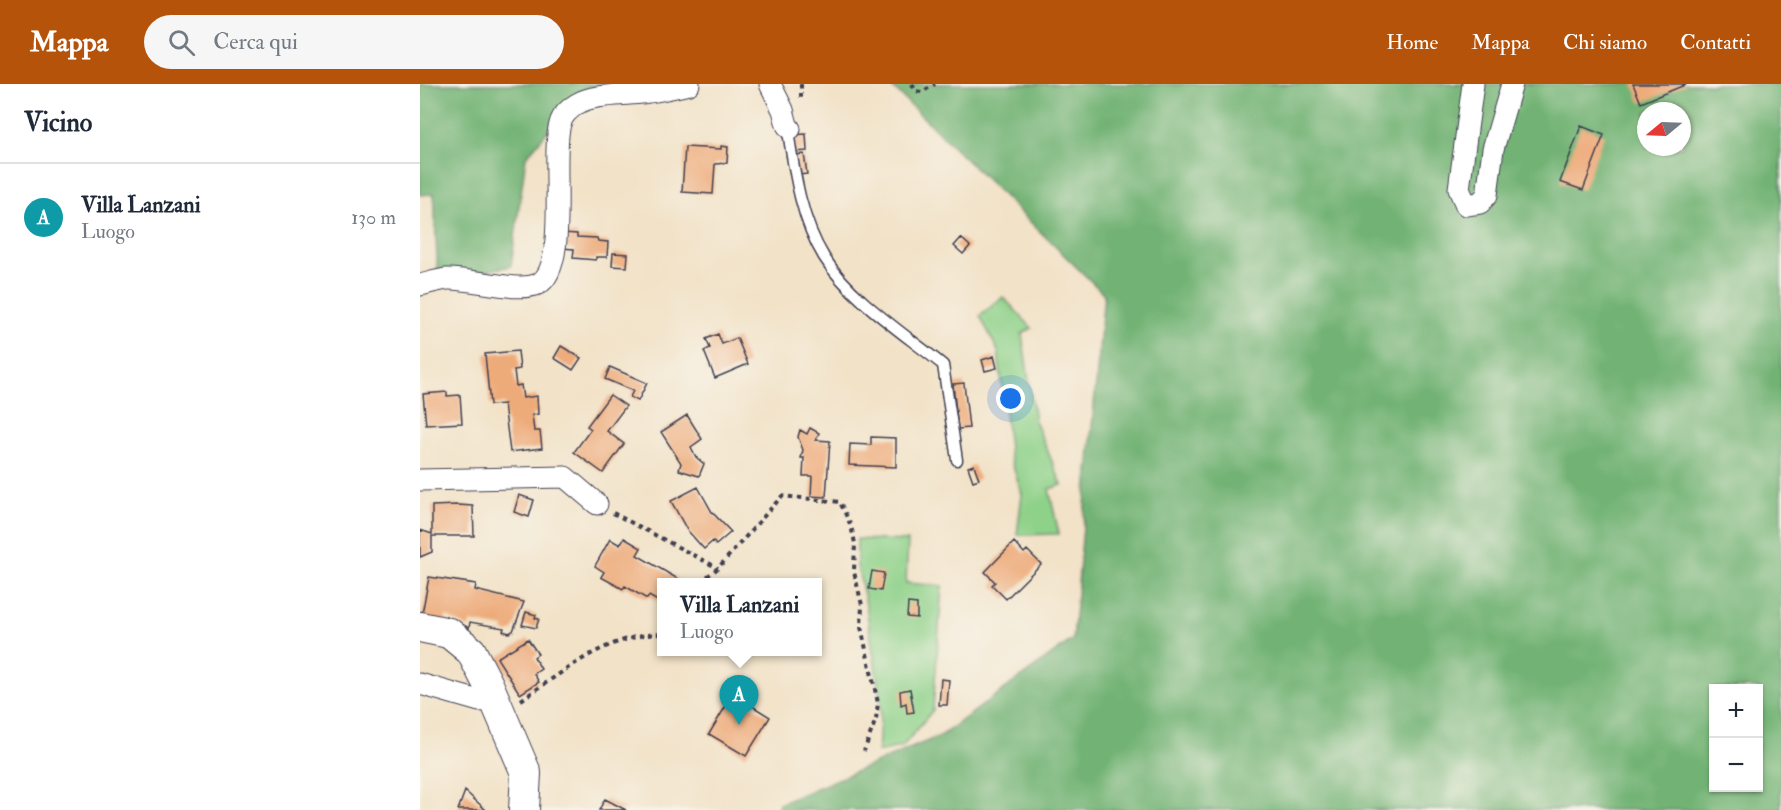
<!DOCTYPE html>
<html lang="it">
<head>
<meta charset="utf-8">
<style>
	body { margin:0; font-family:"IM FELL Double Pica",serif; background:#f6f6f7; color:#1f2937 }
	.controls { position:absolute; right:18px; bottom:18px; display:grid; overflow:hidden; border-radius:0px; box-shadow:0 2px 4px #0004 }
	.controls button { width:54px; height:54px; display:grid; place-items:center; padding:0; border:0; border-bottom:2px solid #e0e1e3; background:#fff; color:#1f2937; font:30px sans-serif }
	.compass { position:absolute; left:1217px; top:18px; width:54px; height:54px; border-radius:50%; background:#fff; box-shadow:0 2px 4px #0004; rotate:251deg }
	.you { position:absolute; left:591px; top:315px; width:21px; height:21px; margin:-15px; border:4px solid #fff; border-radius:50%; background:#1a73e8; box-shadow:0 0 0 9px #1a73e833 }
	.badge { display:grid; place-items:center; width:39px; height:39px; border-radius:50%; background:#b45309; color:#fff; font-size:20px; font-weight:700 }
	.pin { position:absolute; translate:-50% -50px; filter:drop-shadow(0 2px 3px #0008) }
	.pin::after { content:''; position:absolute; top:32px; width:21px; height:18px; background:inherit; clip-path:polygon(0 0,100% 0,50% 100%) }
	.popup { position:absolute; left:237px; top:494px; width:165px; height:78px; box-sizing:border-box; display:grid; place-content:center; border-radius:0px; background:#fff; filter:drop-shadow(0 2px 4px #0005); font-size:20px; white-space:nowrap; color:#747a83 }
	.popup b { font-size:22px; color:#1f2937 }
	.popup::after { content:''; position:absolute; left:50%; top:100%; margin-left:-12px; border:12px solid transparent; border-top-color:#fff }
	.list { margin:0; padding:0; list-style:none }
	h2 { display:flex; justify-content:space-between; align-items:center; height:78px; margin:0; padding:0 24px; font-size:26px }
	h2 small { font-size:20px; font-weight:400; color:#747a83 }
	.list li { display:grid; grid-template-columns:39px 1fr auto; gap:18px; align-items:center; box-sizing:border-box; height:108px; padding:0 24px; border-top:2px solid #e0e1e3 }
	.list b { display:block; font-size:22px; white-space:nowrap }
	.list p { margin:0; font-size:20px; white-space:nowrap; color:#747a83 }
	.list em { font-size:20px; font-style:normal; color:#747a83 }
	.icon { flex:none; width:33px; height:33px; fill:none; stroke:currentColor; stroke-width:2; stroke-linecap:round; stroke-linejoin:round }
	.map { position:relative; flex:none; width:1361px; height:726px; overflow:hidden }
	header { display:flex; align-items:center; gap:36px; box-sizing:border-box; height:84px; padding:0 30px; background:#b45309; color:#fff }
	header strong { font-size:28px }
	nav { display:flex; gap:33px; margin-inline-start:auto; font-size:21px }
	.search { width:420px; height:54px; background:#f6f6f7; display:flex; align-items:center; gap:15px; box-sizing:border-box; padding:0 21px; border-radius:33px; color:#747a83; font-size:22px }
	main { display:flex }
	aside { flex:1; background:#fff }
	.map>svg:first-child { display:block }
	.green { fill:#8ed189; stroke:#587a62; stroke-width:1.5 }
	.forest { fill:#72b375; stroke:#4a6a58; stroke-width:1.5; fill-rule:evenodd }
	.building { fill:#eeab7a }
	.lines { fill:none; stroke-linecap:round; stroke-linejoin:round }
	.lane-casing { stroke:#413f50; stroke-width:13 }
	.street-casing { stroke:#413f50; stroke-width:23 }
	.secondary-casing { stroke:#413f50; stroke-width:32 }
	.path { stroke:#413f50; stroke-width:4; stroke-dasharray:4.5 4.5; stroke-linecap:butt }
	.lane { stroke:#fff; stroke-width:10 }
	.street { stroke:#fff; stroke-width:21 }
	.secondary { stroke:#fff; stroke-width:30 }
</style>
</head>
<body>
<header>
<strong>Mappa</strong>
<div class="search"><svg class="icon" aria-label="search" viewBox="0 0 24 24"><circle cx="10" cy="10" r="6"/><path d="M15 15l6 6"/></svg>Cerca qui</div>
<nav><a>Home</a><a>Mappa</a><a>Chi siamo</a><a>Contatti</a></nav>
</header>
<main>
<aside>
<h2>Vicino<small></small></h2>
<ul class="list">
<li><span class="badge" style="background:#0f9aa8">A</span><div><b>Villa Lanzani</b><p>Luogo</p></div><em>130 m</em></li>
</ul>
</aside>
<div class="map">
<svg width="1361" height="726" viewBox="0 0 1361 726">
	<rect width="100%" height="100%" fill="#f7f3e8"/>
	<filter id="ink" filterUnits="userSpaceOnUse"><feTurbulence type="fractalNoise" baseFrequency=".0167" numOctaves="2"/><feDisplacementMap in="SourceGraphic" scale="12" xChannelSelector="R" yChannelSelector="G"/><feConvolveMatrix kernelMatrix="1 2 1 2 8 2 1 2 1" color-interpolation-filters="sRGB"/></filter>
	<filter id="wash" filterUnits="userSpaceOnUse"><feTurbulence type="fractalNoise" baseFrequency=".008" numOctaves="4" result="noise"/><feDisplacementMap in="SourceGraphic" scale="24" xChannelSelector="R" yChannelSelector="G"/><feGaussianBlur stdDeviation="1.35" result="paint"/><feColorMatrix in="noise" values="0 0 0 0 0 0 0 0 0 0 0 0 0 0 0 0 0 1.4 0 .05"/><feComposite in="paint" operator="in"/></filter>
	<g filter="url(#wash)">
		<rect width="100%" height="100%" fill="#f2e2c7"/>
		<!-- green -->
		<path class="green" d="M583,213L612,244L602,250L615,337L642,401L629,405L639,450L597,451L602,410L590,373L578,267L560,232Z
			M437,455L488,457L486,499L522,502L513,626L483,662L458,668L461,620L445,515L437,482Z"/>
		<!-- forest -->
		<path class="forest" d="M0,0H190L158,11L106,73L91,182L18,196L14,110L0,111Z
			M469,0H1361V726H357L359,720L522,651L653,555L684,210ZM1226,27H1262V63H1226ZM1294,604H1338V704H1294Z"/>
		<g id="blocks">
			<!-- building -->
			<path class="building" d="M1213,0H1267L1221,19Z
				M1161,42L1184,51L1163,106L1140,98Z
				M386,50L387,67L373,68L372,51Z
				M301,62L308,63L307,79L295,80L293,110L262,108L265,63L301,65Z
				M384,70L387,90L379,91L375,71Z
				M143,149L157,150V153L177,154L178,157L188,158L187,173H176V176L153,174L154,165L142,164Z
				M541,154L550,162L543,170L534,162Z
				M193,169L208,170L207,183L192,182Z
				M298,250L302,260L317,254L328,280L295,294L284,267L290,264L286,255Z
				M141,262L161,274L153,286L134,274Z
				M98,267L100,285L94,286L96,302L101,301L103,314L117,312L118,330L112,331L114,347H120L122,364L90,368L84,320L70,321L65,270Z
				M574,272L577,284L565,287L562,276Z
				M190,283L227,299L218,317L210,313L213,307L185,295Z
				M544,299L549,344L538,345L533,300Z
				M27,308V312L40,311L42,339L6,341L3,310Z
				M190,311L206,322L187,347L204,360L183,389L154,368L171,345L167,342Z
				M267,331L282,355L271,363L276,373L284,380L279,392L259,386L261,379L241,348Z
				M390,344L399,349L396,356L410,357L406,413L391,412L392,392H383L384,374H381L383,366L378,353L380,346L387,350Z
				M451,353L476,354V383L429,381L430,360L451,361Z
				M554,381L559,395L553,397L548,383Z
				M278,403L292,428L311,448L296,461L293,457L284,465L267,446L251,417Z
				M99,411L114,416L109,433L94,428Z
				M38,421L53,422L54,452H12V468L0,473V446L12,450V422Z
				M204,454L221,464L217,471L258,495L256,498H241V519L229,512L227,515L205,502L203,505L181,493L184,488L175,482L190,455L200,461Z
				M594,458L604,469L607,466L621,480L586,515L572,501L575,498L565,488Z
				M452,487L464,489L461,507L449,505Z
				M9,493L56,500L55,506L104,518L93,547L89,549L83,547L84,544L50,538L49,544L26,532L25,538L1,535Z
				M488,519L497,520V534L487,533Z
				M106,528L116,531L115,534L119,535L116,544L102,541Z
				M108,555L118,570L114,573L121,585L114,590L119,598L100,610L77,574Z
				M521,595L529,596L527,621H519Z
				M490,605L494,628L487,629L486,619L481,621L480,607Z
				M313,610L350,633L326,672L289,650Z
				M45,707L66,726H38Z
				M185,715L206,726H179Z"/>
		</g>
	</g>
	<g filter="url(#ink)">
		<use href="#blocks" fill-opacity="0" stroke="#413f50" stroke-width="1.5"/>
		<g class="lines">
			<defs>
				<path id="lane" d="M367,41C374,85 380,134 404,173C430,215 485,250 523,281L537,376"/>
				<path id="street" d="M350,0L363,26L367,41L370,45
					M1053,0L1039,105L1046,121L1060,119L1067,111L1073,65L1092,0
					M0,201C9,199 18,196 27,195C51,194 98,209 118,200C150,184 130,72 140,40C142,32 149,25 157,20C174,9 208,12 229,8C242,6 256,3 269,0
					M0,396L145,393L177,420
					M0,600L59,617L74,615"/>
				<path id="secondary" d="M0,543L29,549L51,567L68,600L106,689L104,726"/>
			</defs>
			<!-- lane casing -->
			<use href="#lane" class="lane-casing"/>
			<!-- street casing -->
			<use href="#street" class="street-casing"/>
			<!-- secondary casing -->
			<use href="#secondary" class="secondary-casing"/>
			<!-- path -->
			<path class="path" d="M381,0V14
				M492,0L496,7L502,8L515,0
				M193,429L298,484
				M280,498L298,484L362,412L420,418L431,442L435,459L434,488L442,521L441,543L458,619L456,635L444,667
				M101,616C145,587 186,551 241,550"/>
			<!-- lane -->
			<use href="#lane" class="lane"/>
			<!-- street -->
			<use href="#street" class="street"/>
			<!-- secondary -->
			<use href="#secondary" class="secondary"/>
		</g>
	</g>
</svg>
<div class="controls">
<button>+</button>
<button>−</button>
</div>
<svg class="compass" viewBox="-18 -18 36 36"><path d="M0-13l5 13h-10z" fill="#e53935"/><path d="M0 13l5-13h-10z" fill="#747a83"/></svg>
<div class="you"></div>
<div class="pin badge" style="left:319px;top:641px;background:#0f9aa8">A</div>
<div class="popup"><b>Villa Lanzani</b>Luogo</div>
</div>
</main>
</body>
</html>
